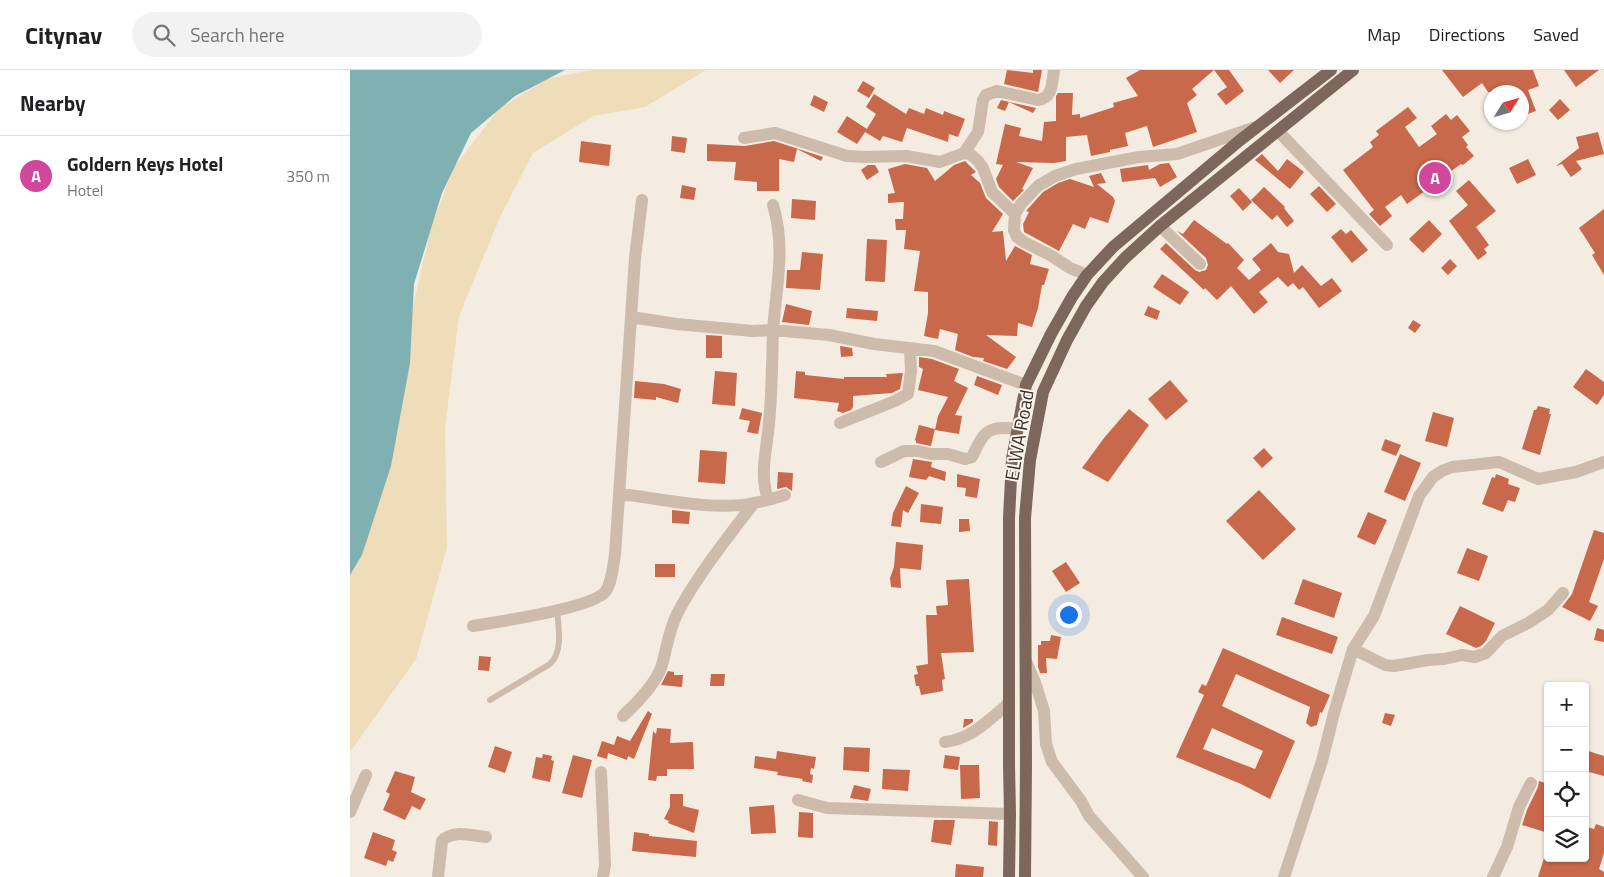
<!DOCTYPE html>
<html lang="en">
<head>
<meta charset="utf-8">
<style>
	body { margin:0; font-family:"Titillium Web",sans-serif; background:#f2f2f2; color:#202124 }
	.controls { position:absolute; right:15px; bottom:15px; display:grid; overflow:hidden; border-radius:5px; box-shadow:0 1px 4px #0004 }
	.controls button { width:45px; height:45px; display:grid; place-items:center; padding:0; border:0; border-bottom:1px solid #e0e0e0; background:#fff; color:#202124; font:25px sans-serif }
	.compass { position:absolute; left:1134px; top:15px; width:45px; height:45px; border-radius:50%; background:#fff; box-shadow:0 1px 4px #0004; rotate:53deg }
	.you { position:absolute; left:718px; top:544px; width:18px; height:18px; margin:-12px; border:4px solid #fff; border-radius:50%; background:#1a73e8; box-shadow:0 0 0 8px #1a73e833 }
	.badge { display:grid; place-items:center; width:32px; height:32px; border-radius:50%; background:#1f5a5e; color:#fff; font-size:16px; font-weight:700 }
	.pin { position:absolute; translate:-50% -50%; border:2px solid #fff; box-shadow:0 1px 5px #0006 }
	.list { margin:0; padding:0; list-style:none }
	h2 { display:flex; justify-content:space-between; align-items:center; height:65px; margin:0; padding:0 20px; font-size:21px }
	h2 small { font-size:16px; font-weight:400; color:#757577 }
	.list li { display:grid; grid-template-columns:32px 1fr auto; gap:15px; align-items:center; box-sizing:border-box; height:80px; padding:0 20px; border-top:1px solid #e0e0e0 }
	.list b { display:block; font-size:19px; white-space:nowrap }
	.list p { margin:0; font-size:16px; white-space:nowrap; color:#757577 }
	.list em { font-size:16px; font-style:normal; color:#757577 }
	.icon { flex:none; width:28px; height:28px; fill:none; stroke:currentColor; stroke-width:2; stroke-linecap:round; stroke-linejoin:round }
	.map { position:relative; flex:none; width:1254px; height:807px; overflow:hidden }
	header { display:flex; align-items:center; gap:30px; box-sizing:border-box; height:70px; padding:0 25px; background:#fff; border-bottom:1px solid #e0e0e0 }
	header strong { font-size:24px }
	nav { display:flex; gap:28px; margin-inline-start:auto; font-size:18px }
	.search { width:350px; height:45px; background:#f2f2f2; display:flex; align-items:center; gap:12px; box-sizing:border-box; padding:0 18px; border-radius:28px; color:#757577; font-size:19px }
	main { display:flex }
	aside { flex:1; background:#fff }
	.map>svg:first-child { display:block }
	.sand { fill:#efdcb8 }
	.water { fill:#7fb0b2 }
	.building { fill:#c8694b; fill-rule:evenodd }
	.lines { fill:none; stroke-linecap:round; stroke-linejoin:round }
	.lane { stroke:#cdbbac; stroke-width:6 }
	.street { stroke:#cdbbac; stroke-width:12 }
	.primary { stroke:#7d675c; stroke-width:12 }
	.labels { text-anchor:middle; stroke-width:4; stroke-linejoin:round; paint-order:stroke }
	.street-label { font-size:19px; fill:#3b302b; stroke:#fbf5ee }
</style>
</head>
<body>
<header>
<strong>Citynav</strong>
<div class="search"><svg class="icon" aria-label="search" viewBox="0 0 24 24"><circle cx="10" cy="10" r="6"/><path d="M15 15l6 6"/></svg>Search here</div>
<nav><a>Map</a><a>Directions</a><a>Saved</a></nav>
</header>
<main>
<aside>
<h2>Nearby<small></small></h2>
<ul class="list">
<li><span class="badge" style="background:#d1479c">A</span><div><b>Goldern Keys Hotel</b><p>Hotel</p></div><em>350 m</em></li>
</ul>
</aside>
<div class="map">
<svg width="1254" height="807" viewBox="0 0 1254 807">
	<rect width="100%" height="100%" fill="#f4ebe1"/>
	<!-- sand -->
	<path class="sand" d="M240,0H356L295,37L243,46L183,83L150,147L109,246L95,358L97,477L66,589L0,682V497L48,361L62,242L81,158L104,97L149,39L197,9Z"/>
	<!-- water -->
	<path class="water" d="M0,0H215L165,26L121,63L92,123L64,214L60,293L41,396L12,485L0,505Z"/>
	<!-- building -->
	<path class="building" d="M657,0L683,3V0H692L688,22L654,14Z
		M790,0H864L842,19L847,25L837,33L847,62L803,77L797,56L775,63L778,76L760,80V82L741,86L737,65L716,67V91L704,93L666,92L683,98L672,119L674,120L663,131L649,117L646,109L653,95L646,94L655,54L671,58L669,66L692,71L694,52L706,51V26L708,23H723L722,45L730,44V48L764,37L763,33L788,26L776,8Z
		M864,0H879L894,21L876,35L867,24L877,17Z
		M918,0H944L930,13Z
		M1092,0H1183L1189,16L1178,20L1186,41L1172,46V22H1138L1132,13L1113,27Z
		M1214,0H1249L1226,17Z
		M513,11L525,18L519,28L507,21Z
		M524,24L556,44L559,38L574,44L576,38L593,45L594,41L615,49L608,67L599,64L598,72L557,58L552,72L533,66L530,71L515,62L526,44L516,37Z
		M464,25L478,32L474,42L460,35Z
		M1210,29L1220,40L1208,50L1199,40Z
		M651,30L686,38L683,43L659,32L655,41L647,38Z
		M1058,37L1067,48L1055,57L1069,77L1087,64L1081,56L1096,44L1101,50L1107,45L1120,61L1112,67L1118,75L1116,77L1124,86L1113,95L1111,94L1097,104L1095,102L1072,118L1075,121L1057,134L1051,125L1035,137L1042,146L1030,156L1019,144L1024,140L993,100L1023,77L1020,72L1029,65L1026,61Z
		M497,46L517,59L507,74L487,62Z
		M1248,62L1254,84L1226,91L1232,99L1221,107L1212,94L1206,96L1229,78L1226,67Z
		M322,66L337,68L335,83L321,81Z
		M231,71L261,75L259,96L229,92Z
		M424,71L473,87L471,91L447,79L444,92L429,89V121H407V112L384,110L386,92L357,91V74L395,76Z
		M912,84L928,101L937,89L954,102L940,119L905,90Z
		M1178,89L1186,105L1167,114L1159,98Z
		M615,91L626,102L621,105L630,113L636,128L653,144L642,162L653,161L656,191L665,176L682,185L680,194L699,199L694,215H692L688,238L682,257L668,253L667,266L636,265L666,287L657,299L633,291L634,288L623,287L605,280L608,264L590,259L588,269L574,266L578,243V222L564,221L570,181L554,179L556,160H546L545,149H553L554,132L538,133V124L545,123L538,99L555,94L577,98L585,111L604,95Z
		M819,93L827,107L810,117L805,108L772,112L770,99L798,95L799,100L810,94Z
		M518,95H525L529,102L517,110L511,100Z
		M751,103L756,113L747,114L763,127L765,131L758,153L740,147L735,159L723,154L709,181L674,162L673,154L679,142L676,141L693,122L708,113L720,109L744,117L739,106Z
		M1119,110L1146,141L1126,157L1139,175L1134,179L1137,183L1128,190L1099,151L1118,135L1106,121Z
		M332,115L346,118L344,130L330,128Z
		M969,116L986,134L977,142L960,124Z
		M914,117L935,137L934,138L944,151L937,157L927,145L922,150L901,130Z
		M889,118L902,132L893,141L880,126Z
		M442,129L466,131L465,150L441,148Z
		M1254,139V205L1242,185L1245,183L1229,158Z
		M844,150L877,174L878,173L894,190L887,198L899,210L911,200L902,189L921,173L928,182L939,184L944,203L952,195L971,216L982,208L992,221L969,238L953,217L949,220L943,213L938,217L928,207L909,222L918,232L904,244L881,216L867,230L855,218L854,220L810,179L816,173L845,200L849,202L856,200L858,195L856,188L827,161L833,164Z
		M1079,150L1092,164L1073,183L1059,169Z
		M991,159L996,164L1001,160L1018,180L1002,193L981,167Z
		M517,169L537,170L535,212L515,211Z
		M452,182L473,184L470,220L436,218L437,200H450Z
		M1100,189L1107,196L1098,205L1091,198Z
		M812,204L839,222L830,235L803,217Z
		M436,234L462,241L459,255L432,252Z
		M798,236L810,241L807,250L794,245Z
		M497,238L528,241L527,251L496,248Z
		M1063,250L1071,255L1065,263L1058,258Z
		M356,265L372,266V288H356Z
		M490,276L502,278L503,286L491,287Z
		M569,287L582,289L609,299L604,311L618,318L605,345L612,346L609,364L585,360L588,346L598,327L568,320L573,299L569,297Z
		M1236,299L1254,312V325L1247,335L1223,317Z
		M365,301L387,303L385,336L362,334Z
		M446,301L455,302V305L494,309V307H537L536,304L553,303L550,319L542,323L503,326V337L501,340L493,343L487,341L489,333L444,328Z
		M627,306L652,315L648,325L624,315Z
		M820,310L838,331L816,350L798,329Z
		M285,311L314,314L331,319L328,333L306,327V330L284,328Z
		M1188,336L1200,339L1199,344H1201L1190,385L1172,379L1184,340H1186Z
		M392,338L412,343L408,364L397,362L400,351L389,349Z
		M779,339L799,355L758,412L732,398L754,368Z
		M1083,342L1104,348L1097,377L1075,371Z
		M569,355L585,359L581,376L566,373V371L565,370Z
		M1035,369L1051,375L1046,386L1031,380Z
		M914,378L923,388L912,398L903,388Z
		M350,380L377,382L375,414L348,412Z
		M1050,384L1071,393L1055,431L1034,422Z
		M563,389L582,392L581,397L596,402L595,411L579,406L576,410L559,407Z
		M428,402L443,403L442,421L436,417L427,419Z
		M607,404L630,409L627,428L615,426L616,418L607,417Z
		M1146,404L1159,409L1158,414L1170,418L1165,432L1158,430L1153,442L1132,434L1142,407L1145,408Z
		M556,416L569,423L558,443L553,440L551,457L541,456L543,443Z
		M909,420L946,459L913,490L876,451Z
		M571,434L593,437L591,454L570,452Z
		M322,440L340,442L339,454L322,453Z
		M1018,442L1037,450L1025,475L1007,467Z
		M609,449H619L620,461L609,462Z
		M1244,460L1254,463V489L1239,532L1248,536L1240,551L1212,537L1222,524Z
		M546,472L573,475L571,500L550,498L551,518L541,517L540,508L544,497Z
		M1117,478L1138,486L1129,511L1107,503Z
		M716,492L730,513L716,522L702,501Z
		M305,494H325V507H305Z
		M619,509L624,582L591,583L595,609L592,610L593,621L571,625L569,616H566L564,605L568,604L566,596L578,594L576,545H587L586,536L598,535L596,510Z
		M953,509L992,523L984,548L944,534Z
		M1110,536L1145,553L1136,571L1131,576L1126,578L1096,564Z
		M932,547L988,567L982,584L926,565Z
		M1247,558L1254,560V572L1244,570Z
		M701,565L711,567L707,589L696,588L697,603H690L688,597V575H691V571H700Z
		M873,578L980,625L972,643L970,642L967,655L961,657L956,653L960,637L886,604L872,636L945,671L920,729L891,714L826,687L854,625L848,622L852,614L856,616ZM862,658L913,681L905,699L853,679Z
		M129,586L141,587L139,601L128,600Z
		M318,601L324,602V605H333L332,617L311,615Z
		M361,604H375L374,616H360Z
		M298,641L302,644L284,689L278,686L277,690L258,683L257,689L247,686L252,671L264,675L267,666L280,671Z
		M1035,643L1045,645L1041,656L1032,653Z
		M614,649H623V652L613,658Z
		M307,658L321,659L320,673L343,672L344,699H317V706H307L306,711L298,710L303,661L306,664Z
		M145,676L162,682L155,703L138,697Z
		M494,677L520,678L519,702L493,700Z
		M1235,680L1254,686V706L1235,701Z
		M427,681L466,687L464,699L461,698L460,704L463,705L462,713L452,711L453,709L427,705L428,702L404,698L405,686L426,689Z
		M193,684L202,686L201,690L204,691L200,712L182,708L186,687L192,688Z
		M223,685L242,690L232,728L212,723Z
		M595,685L610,687L608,700L593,698Z
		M610,695H629L630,728L611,729Z
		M533,699L560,700L558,721L532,719Z
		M45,701L65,707L61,722L76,729L70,740L62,736L55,750L33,740L40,724L36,722Z
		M1189,711L1198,714V763L1172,755L1177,740L1188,717Z
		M504,715L521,719L518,731L500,728Z
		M320,724H333V736L349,740L344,763L318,753L319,751L314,749L320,737Z
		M424,735L426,763L401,764L399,737Z
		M449,742L463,743V768L448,767Z
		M584,750H605L601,775L581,772Z
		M639,751L648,752L647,776L638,775Z
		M1246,754L1254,757V783L1249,799L1254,802V807H1188L1194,788H1235V762L1237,757L1244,759Z
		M23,762L45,770L42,780L47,782L43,792L38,790L36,796L14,788Z
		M284,762L299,764V766L347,771L346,787L282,781Z
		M606,794L634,797L633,807H605Z"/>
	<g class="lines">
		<!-- lane -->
		<path class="lane" d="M140,630L200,594C214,580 208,557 207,539"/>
		<!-- street -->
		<path class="street" d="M928,61L1037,175
			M394,68L425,63L497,86L514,87L556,86L590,92L614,83L620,84L628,91L633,98L642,122L665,144
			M614,83L628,62L633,30L636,25L647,21L688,30C703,28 702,12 704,0
			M810,156L850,194
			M737,205L720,198L700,185L674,172L667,167L664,160L665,144L671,134L688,116L705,106L726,99L789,87L827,84L906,57
			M281,247L326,254L403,261L423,260L479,265L524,274L584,281L676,315
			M490,353L545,331L558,324L561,301L560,279
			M531,392L554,381H568L581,384H598L615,389L622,387C634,362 637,355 667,359
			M270,426L279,425C318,430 366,441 404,433C415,431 425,428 435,425
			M418,429C409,404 417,379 419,353C422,323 422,292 423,261C426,217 436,178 423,135
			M123,556C147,552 242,538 255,522C262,513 263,496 265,485L285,188L292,130
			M1003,579L1035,595L1044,596L1078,590L1094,589L1112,585L1125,587L1136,583L1152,566L1178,553L1198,540L1213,523
			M676,591L685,612L694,641L696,674L702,692L731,731L739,746L793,807
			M273,646C286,634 307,612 312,595C317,577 319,560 327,544C346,507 378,467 404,433
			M595,672C621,669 639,650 659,633
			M251,702L255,795L253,807
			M448,730L477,738L660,744
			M0,742L16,705
			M88,807L92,771C102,759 123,766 136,767
			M934,807L972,691L984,643L1003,579L1024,546L1069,426L1083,407L1092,401L1102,397L1149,392L1188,409L1226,402L1254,392
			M1143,807L1157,777L1169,737L1181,713"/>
		<!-- primary -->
		<path class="primary" d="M659,807L660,744L659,695V448L662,389L676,315L701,264L722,227L737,205L763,177L889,71L981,0
			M675,807L676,693L675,448L680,390L693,322L717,270L736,236L753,212L775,188L810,156L1003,0"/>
	</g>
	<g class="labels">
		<!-- street labels -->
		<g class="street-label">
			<text transform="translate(669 365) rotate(-80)" y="7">ELWA Road</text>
		</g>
	</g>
</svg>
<div class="controls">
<button>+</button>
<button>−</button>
<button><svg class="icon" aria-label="locate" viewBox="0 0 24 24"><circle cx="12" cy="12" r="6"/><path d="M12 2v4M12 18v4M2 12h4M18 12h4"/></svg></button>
<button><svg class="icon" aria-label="layers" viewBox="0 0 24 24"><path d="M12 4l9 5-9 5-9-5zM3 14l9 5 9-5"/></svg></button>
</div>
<svg class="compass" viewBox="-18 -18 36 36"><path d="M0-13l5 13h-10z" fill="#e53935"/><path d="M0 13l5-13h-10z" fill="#757577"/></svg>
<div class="you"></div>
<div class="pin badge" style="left:1085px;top:108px;background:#d1479c">A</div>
</div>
</main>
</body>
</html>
